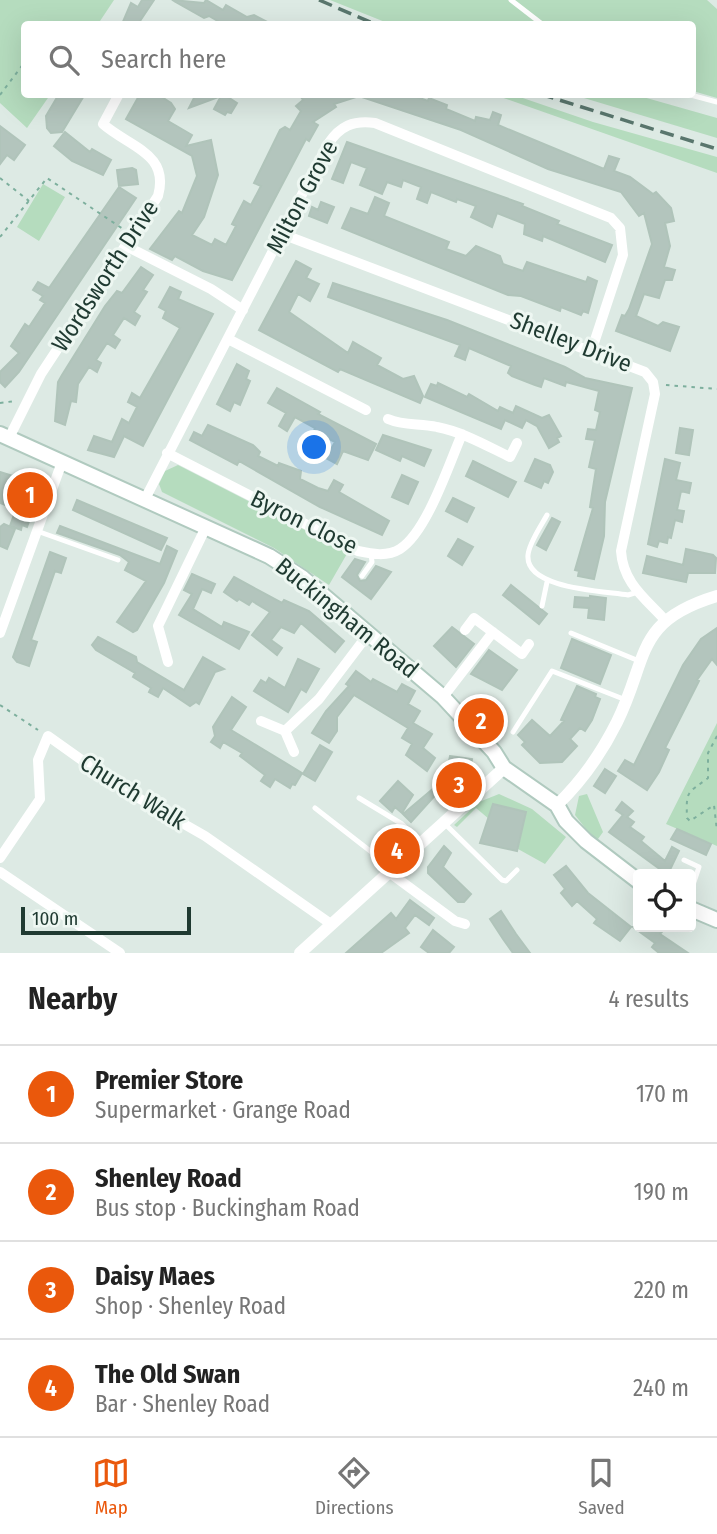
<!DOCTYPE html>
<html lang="en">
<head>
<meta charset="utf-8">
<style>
	body { margin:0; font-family:"Fira Sans Condensed",sans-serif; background:#f6f6f6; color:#222 }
	.controls { position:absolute; right:21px; bottom:21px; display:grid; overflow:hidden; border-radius:7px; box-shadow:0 7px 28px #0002 }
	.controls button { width:63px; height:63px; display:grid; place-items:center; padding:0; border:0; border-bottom:2px solid #e0e0e0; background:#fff; color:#222; font:35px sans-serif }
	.scale { position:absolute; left:21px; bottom:18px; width:170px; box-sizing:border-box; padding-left:7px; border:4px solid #1f3a31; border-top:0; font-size:19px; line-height:24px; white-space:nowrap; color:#1f3a31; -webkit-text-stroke:5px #eef7f2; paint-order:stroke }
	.you { position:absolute; left:315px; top:448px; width:24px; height:24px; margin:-18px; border:5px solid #fff; border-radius:50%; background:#1a73e8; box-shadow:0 0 0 10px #1a73e833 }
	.badge { display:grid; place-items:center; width:46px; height:46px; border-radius:50%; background:#ea580c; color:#fff; font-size:23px; font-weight:700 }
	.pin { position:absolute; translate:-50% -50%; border:4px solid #fff; box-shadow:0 2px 7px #0006 }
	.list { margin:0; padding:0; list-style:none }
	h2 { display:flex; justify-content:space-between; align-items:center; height:91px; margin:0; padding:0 28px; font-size:30px }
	h2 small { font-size:23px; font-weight:400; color:#767676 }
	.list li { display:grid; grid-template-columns:46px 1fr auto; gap:21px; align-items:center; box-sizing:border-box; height:98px; padding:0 28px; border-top:2px solid #e0e0e0 }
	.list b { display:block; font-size:26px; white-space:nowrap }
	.list p { margin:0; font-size:23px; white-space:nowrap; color:#767676 }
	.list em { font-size:23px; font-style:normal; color:#767676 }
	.icon { flex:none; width:38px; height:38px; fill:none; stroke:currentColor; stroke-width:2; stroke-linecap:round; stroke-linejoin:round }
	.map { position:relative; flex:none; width:717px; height:953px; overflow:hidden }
	.search { position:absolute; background:#fff; box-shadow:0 7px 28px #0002; left:21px; right:21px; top:21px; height:77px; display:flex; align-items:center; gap:18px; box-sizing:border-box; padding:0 24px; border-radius:7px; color:#767676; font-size:26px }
	.sheet { height:483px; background:#fff }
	nav { display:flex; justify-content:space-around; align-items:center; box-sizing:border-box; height:98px; border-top:2px solid #e0e0e0; background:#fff; font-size:19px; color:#767676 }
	nav a { display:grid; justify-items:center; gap:4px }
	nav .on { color:#ea580c }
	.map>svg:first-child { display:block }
	.green { fill:#b5dcbe }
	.building { fill:#b3c5bd; stroke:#b0c4ba; stroke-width:2 }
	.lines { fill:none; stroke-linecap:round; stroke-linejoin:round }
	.secondary-casing { stroke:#b0cabf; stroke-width:18 }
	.path { stroke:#7daf9d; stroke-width:2; stroke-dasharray:3.5 5; stroke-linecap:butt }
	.service { stroke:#fff; stroke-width:5 }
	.minor { stroke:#fff; stroke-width:10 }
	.tertiary { stroke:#fff; stroke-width:12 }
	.secondary { stroke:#fff; stroke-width:14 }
	.rail { stroke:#59766d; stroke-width:3.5; stroke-dasharray:14 7; stroke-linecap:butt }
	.labels { text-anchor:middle; stroke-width:6; stroke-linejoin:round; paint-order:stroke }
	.street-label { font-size:24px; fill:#1f3a31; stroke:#eef7f2 }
</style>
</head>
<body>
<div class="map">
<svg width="717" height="953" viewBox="0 0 717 953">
	<rect width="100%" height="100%" fill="#ddeae4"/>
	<!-- green -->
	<path class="green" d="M0,0H114L98,24H24V94L50,95L27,128L0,103Z
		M330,0H707L717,9V98L693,91L692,24H390Z
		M495,95H514L593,122L717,157V173Z
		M574,95H636L717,118V138Z
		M43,184L65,197L39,241L17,227Z
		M178,465L348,552L329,585L274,548L162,492L159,484L165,471Z
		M717,723V846L666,824Z
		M499,794L532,809L566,837L545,864L518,849L526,812L493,804L489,819L476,808L457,827L454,825L479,802Z
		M587,794L603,832L598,839L593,838L575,815L579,796Z"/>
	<!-- building -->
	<path class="building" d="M142,0H154L138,24H122L131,3L138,7Z
		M172,0L204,3L206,0L223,10L226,5L247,17L254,15L271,24H223L209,16L204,18Z
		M59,94H85L62,132L51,133L47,128L46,116Z
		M140,94H157L171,103L175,109L168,121L192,135L186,146L211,140L218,175L204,217L192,235L212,245L215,239L226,245L236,226L232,224L244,201L251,205L261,186L254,183L280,130L285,127L290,130L301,111L296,106L303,100L299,94H408L428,101L429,98L447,105L446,109L475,121L476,117L490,120L493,112L501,115L498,125L604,169L609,156L619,159L614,171L630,177L653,194L656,192L671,208L674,221L665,223L670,246L664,267L675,270L672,280H665L659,298L644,294L636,316L658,326L663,322L679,327L670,351L616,331L622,315L625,316L629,309L652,244L644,213L639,216L621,192L548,169L461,130L359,96L334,104L336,107L313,122L318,125L309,141L306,139L232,280L203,271L175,256L172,260L150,249L179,211L182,213L197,176L192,156L126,119Z
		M196,94H223L237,103L231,113L227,112L225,115L214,109L221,96L189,108Z
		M0,126L25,145L14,160L7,155L0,164Z
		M65,132L90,152L92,149L111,160L103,175L72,161L54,146Z
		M347,142L523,204L522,206L559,221L557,224L612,245L605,262L543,236L542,241L524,234L525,224L497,213L492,227L471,217L476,206L457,199L456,202L431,192L427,203L417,199L421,187L403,180L401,187L387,182L382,194L360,185L367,168L351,162L343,183L332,179Z
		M132,168L136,170L138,184L119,186L117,170Z
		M119,187L136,198L19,372L5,387L0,382V372L19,353L11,346L25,324L29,327L45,303L40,300L43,296L33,290L38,282L49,288Z
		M375,197L389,203L384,216L449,242L446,249L466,256L476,246L500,256L503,264L523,271L527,262L586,282L588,277L597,281L588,313L583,311L581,315L561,307L560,311L521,296L508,295L342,228L351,208L368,214Z
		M321,202L334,207L327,223L309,216L312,207L318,210Z
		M296,261L311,269L306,278L319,284L310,301L298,294L289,312L348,353L353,342L381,358L377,365L403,379L414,376L423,396L420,403L340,369L338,372L259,330Z
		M141,267L153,275L143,290L147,292L134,312L140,316L135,325L124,318L113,335L120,340L115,348L107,343L96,360L101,363L97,372L89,367L78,384L76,402L71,401L65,425L55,421L58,382L62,375L105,306L117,291L122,293Z
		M333,283L447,320L565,367L585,378L632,388L605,502L604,536L594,579L578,576L579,571L575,570L593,508L590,507L596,469L589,467L595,440L586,439L588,429L596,430L600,412L595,410L599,391L566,382L565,386L544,378L541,387L535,385L512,376L508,373L511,366L469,348L465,360L455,356L460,345L328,297Z
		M170,287L181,292L178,299L213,314L143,446L124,436L114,457L88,450L94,436L112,442L122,419L129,423L137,407L128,402L132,393L140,398L180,328L163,318L166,311L159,307Z
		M237,364L249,371L246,379L250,381L240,405L234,402L230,411L217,404Z
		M438,383L467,397L469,394L498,411L500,407L513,413L516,406L542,418L549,415L561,436L557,438L559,442L549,448L537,426L526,420L522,428L505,420L501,429L425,397L431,384L437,386Z
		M277,388L320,412L318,414L376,444L368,460L343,451L337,464L326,458L335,442L314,431L315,428L295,417L287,431L279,426L286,413L268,403Z
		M208,425L253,445L260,452L258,456L278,466L279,463L301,471L300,479L318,488L328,491L334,480L343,485L339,492L389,521L382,535L320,507L239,461L237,465L190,440L194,432L202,436Z
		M680,428L693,430L689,455L676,453Z
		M383,435L431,450L424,466L402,456L400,461L376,450Z
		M535,459L550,465L553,472L548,483L544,481L541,488L525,481Z
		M665,459L680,463L676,480L691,483L689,493L681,491L677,510L684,511L682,522L675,520L671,538L668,537L667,543L659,541L657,547L648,544Z
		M473,461L516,482L508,497L466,476Z
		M0,472L42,485L27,527L22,525L21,530L10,526L16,509L0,503Z
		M402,475L418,482L408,504L392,497Z
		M453,498L474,508L467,522L446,511Z
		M77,500L167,538L161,550L73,510Z
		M552,518L560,522L546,550L537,545Z
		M4,524L15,529L7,549L0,546V527Z
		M60,526L160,564L167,546L177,551L164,583L137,630L133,632L117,622L146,581L125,570L129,562L120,555L57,533Z
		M458,539L473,547L462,565L448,556Z
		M686,549L713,555L716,558L715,573H688L686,582L643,573L647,556L683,565Z
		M50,552L66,558L61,573L55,571L31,640L37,642L29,666L17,662L13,657Z
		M355,559L365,562L357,575L360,581L366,580L376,566L391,572L371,599L342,577Z
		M192,574L215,584L211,593L202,589L193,609L222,627L224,622L249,632L239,649L179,615L192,594L184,590Z
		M234,577L282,603L284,600L309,611L344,641L335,652L301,623L294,633L281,627L271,640L282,648L277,655L252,635L270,612L252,601L249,605L239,599L237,601L224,592Z
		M511,585L547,614L539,624L503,595Z
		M590,596L606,598L604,620L588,618L589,608L574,607L575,597L590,598Z
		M452,627L474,644L456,667L434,646Z
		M717,628V665L712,659L697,680L699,681L665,748L669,750L659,772L647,790L618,771L625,760L634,765L683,665L701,639Z
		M98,637L136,657L137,662L184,690L203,657L224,669L215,672L199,704L196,702L190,706L163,688L158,697L149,692L151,688L133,677L135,673L96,650L92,645Z
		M572,639L611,655L600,684L561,668Z
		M489,650L517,670L502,690L471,674Z
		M298,659L319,669L306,692L301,689L288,712L254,691L261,680L266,683L269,678L285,688Z
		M356,671L371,682L373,679L397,692L402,684L415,691L408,704L420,711L413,723L432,734L423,748L435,758L427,771L406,755L412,744L402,738L408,728L354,695L337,717V731L329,743L312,733L326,711L349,686L346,684Z
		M577,686L596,694L595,697L600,699L592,720L585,731L580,728L570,739L577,746L562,762L540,763L522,745L525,742L518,735L532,720L550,736L564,721L561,720Z
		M232,697L246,707L231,730L302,773L295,785L292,784L290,788L275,779L270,787L261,781L265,775L240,756L242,753L223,742L220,748L211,742L215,736L213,727Z
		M320,745L332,752L315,781L303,774Z
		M450,756L472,759L470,774L449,771L460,783L444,797L439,791L411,822L403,814L435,787L438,790L443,786L440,783L446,777Z
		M605,769L616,776L605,793L594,786Z
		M398,781L413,795L402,813L395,807L392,812L380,801Z
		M622,802L633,811L627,817L634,822L630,827L644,837L641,841L665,861L672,847L679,851L668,874H659L661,870L609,832L623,815L616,810Z
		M493,804L526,812L517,851L480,843Z
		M677,829L711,844L706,855L671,839Z
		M444,846L451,853L443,867L471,894L464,902H458L428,873V867Z
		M566,866L588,893L631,927L620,941L594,923L597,919L577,901L572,906L561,893L565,889L554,875Z
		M410,900L434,918L429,925L415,915L405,928L409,933L381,953H346L391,913L396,919Z
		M501,911L516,934L530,953H513L503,939L490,919Z
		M633,927H666L660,934L688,953H659L652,947L655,943Z
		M433,930L454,947L449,953H429L421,947Z"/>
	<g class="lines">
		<defs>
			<path id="secondary" d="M0,434L269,556L303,578L443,697L494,752L504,768L557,805L566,821L586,841L638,881
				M691,909L717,920"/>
		</defs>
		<!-- secondary casing -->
		<use href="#secondary" class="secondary-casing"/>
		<!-- path -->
		<path class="path" d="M0,95L24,63
			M0,178L29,201
			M0,237L47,178L123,229
			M666,385L717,389
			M0,403L15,401
			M0,705L38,730
			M717,736L708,753V778C687,794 686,790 687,818L690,821L714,805L717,831"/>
		<!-- service -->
		<path class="service" d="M511,0L542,24
			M687,94L717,102
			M547,515C541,526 529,543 528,555C525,589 604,591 628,595L638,592
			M37,531L118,560
			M362,576L372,562L371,554
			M542,606L547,582
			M571,633L639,661
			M513,732L552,671L626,700
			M359,798L402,824L421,843
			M315,808L383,861L389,870
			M443,822L502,880L506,881L517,870
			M684,860L699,867L691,891"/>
		<!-- minor -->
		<path class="minor" d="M282,234L645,372L653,382L655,394L621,551C623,583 645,598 665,620
			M126,246L211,289L243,310
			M228,339L366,410
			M388,419C404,426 420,423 437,427C463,432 487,446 510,457L517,443
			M9,438L41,374L158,196C170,153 129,147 103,124L119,94
			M167,453L358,551C372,554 387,557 400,549C427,532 449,464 462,434
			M145,499L328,144C340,126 353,120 375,123L611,218L620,228L623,255L592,349
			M465,630L474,618L522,654L529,644
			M0,633L62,462
			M168,662L158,626L206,527
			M443,697L493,632
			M261,721L285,731L294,752
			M285,731L319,699L369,633
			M0,858L40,799L38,760L48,736L121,788L205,836L331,924
			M0,872L120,953
			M390,873L455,921L465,924"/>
		<!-- tertiary -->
		<path class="tertiary" d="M557,805C581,782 602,752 617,722C649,657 634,621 717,596
			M300,953L504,768"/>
		<!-- secondary -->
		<use href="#secondary" class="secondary"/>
		<!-- rail -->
		<path class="rail" d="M319,0L375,24
			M540,94L717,149"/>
	</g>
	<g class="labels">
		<!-- street labels -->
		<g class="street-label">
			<text transform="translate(302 197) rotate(-62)" y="8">Milton Grove</text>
			<text transform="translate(105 276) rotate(-57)" y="8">Wordsworth Drive</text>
			<text transform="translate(571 342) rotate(21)" y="8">Shelley Drive</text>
			<text transform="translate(304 522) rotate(26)" y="8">Byron Close</text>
			<text transform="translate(347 618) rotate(39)" y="8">Buckingham Road</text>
			<text transform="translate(133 792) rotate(32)" y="8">Church Walk</text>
		</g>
	</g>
</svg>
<div class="controls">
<button><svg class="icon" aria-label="locate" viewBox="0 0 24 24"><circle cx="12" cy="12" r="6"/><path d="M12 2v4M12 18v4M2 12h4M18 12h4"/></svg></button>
</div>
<div class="scale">100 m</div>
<div class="you"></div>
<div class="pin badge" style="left:30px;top:495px">1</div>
<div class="pin badge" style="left:481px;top:721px">2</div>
<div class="pin badge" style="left:459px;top:785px">3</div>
<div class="pin badge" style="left:397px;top:851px">4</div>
<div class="search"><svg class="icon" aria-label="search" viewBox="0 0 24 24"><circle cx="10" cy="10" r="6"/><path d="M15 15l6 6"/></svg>Search here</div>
</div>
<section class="sheet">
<h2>Nearby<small>4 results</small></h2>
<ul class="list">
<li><span class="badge">1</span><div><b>Premier Store</b><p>Supermarket · Grange Road</p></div><em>170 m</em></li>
<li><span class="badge">2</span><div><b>Shenley Road</b><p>Bus stop · Buckingham Road</p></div><em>190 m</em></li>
<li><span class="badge">3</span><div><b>Daisy Maes</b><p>Shop · Shenley Road</p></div><em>220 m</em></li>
<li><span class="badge">4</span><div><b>The Old Swan</b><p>Bar · Shenley Road</p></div><em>240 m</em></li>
</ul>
</section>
<nav>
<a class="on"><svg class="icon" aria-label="map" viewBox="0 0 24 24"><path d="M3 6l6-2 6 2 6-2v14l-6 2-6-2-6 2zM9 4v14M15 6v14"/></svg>Map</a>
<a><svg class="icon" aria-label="directions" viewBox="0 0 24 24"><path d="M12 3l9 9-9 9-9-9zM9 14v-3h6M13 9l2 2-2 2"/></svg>Directions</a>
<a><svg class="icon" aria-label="saved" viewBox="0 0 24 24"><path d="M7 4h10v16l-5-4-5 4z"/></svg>Saved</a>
</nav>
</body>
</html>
